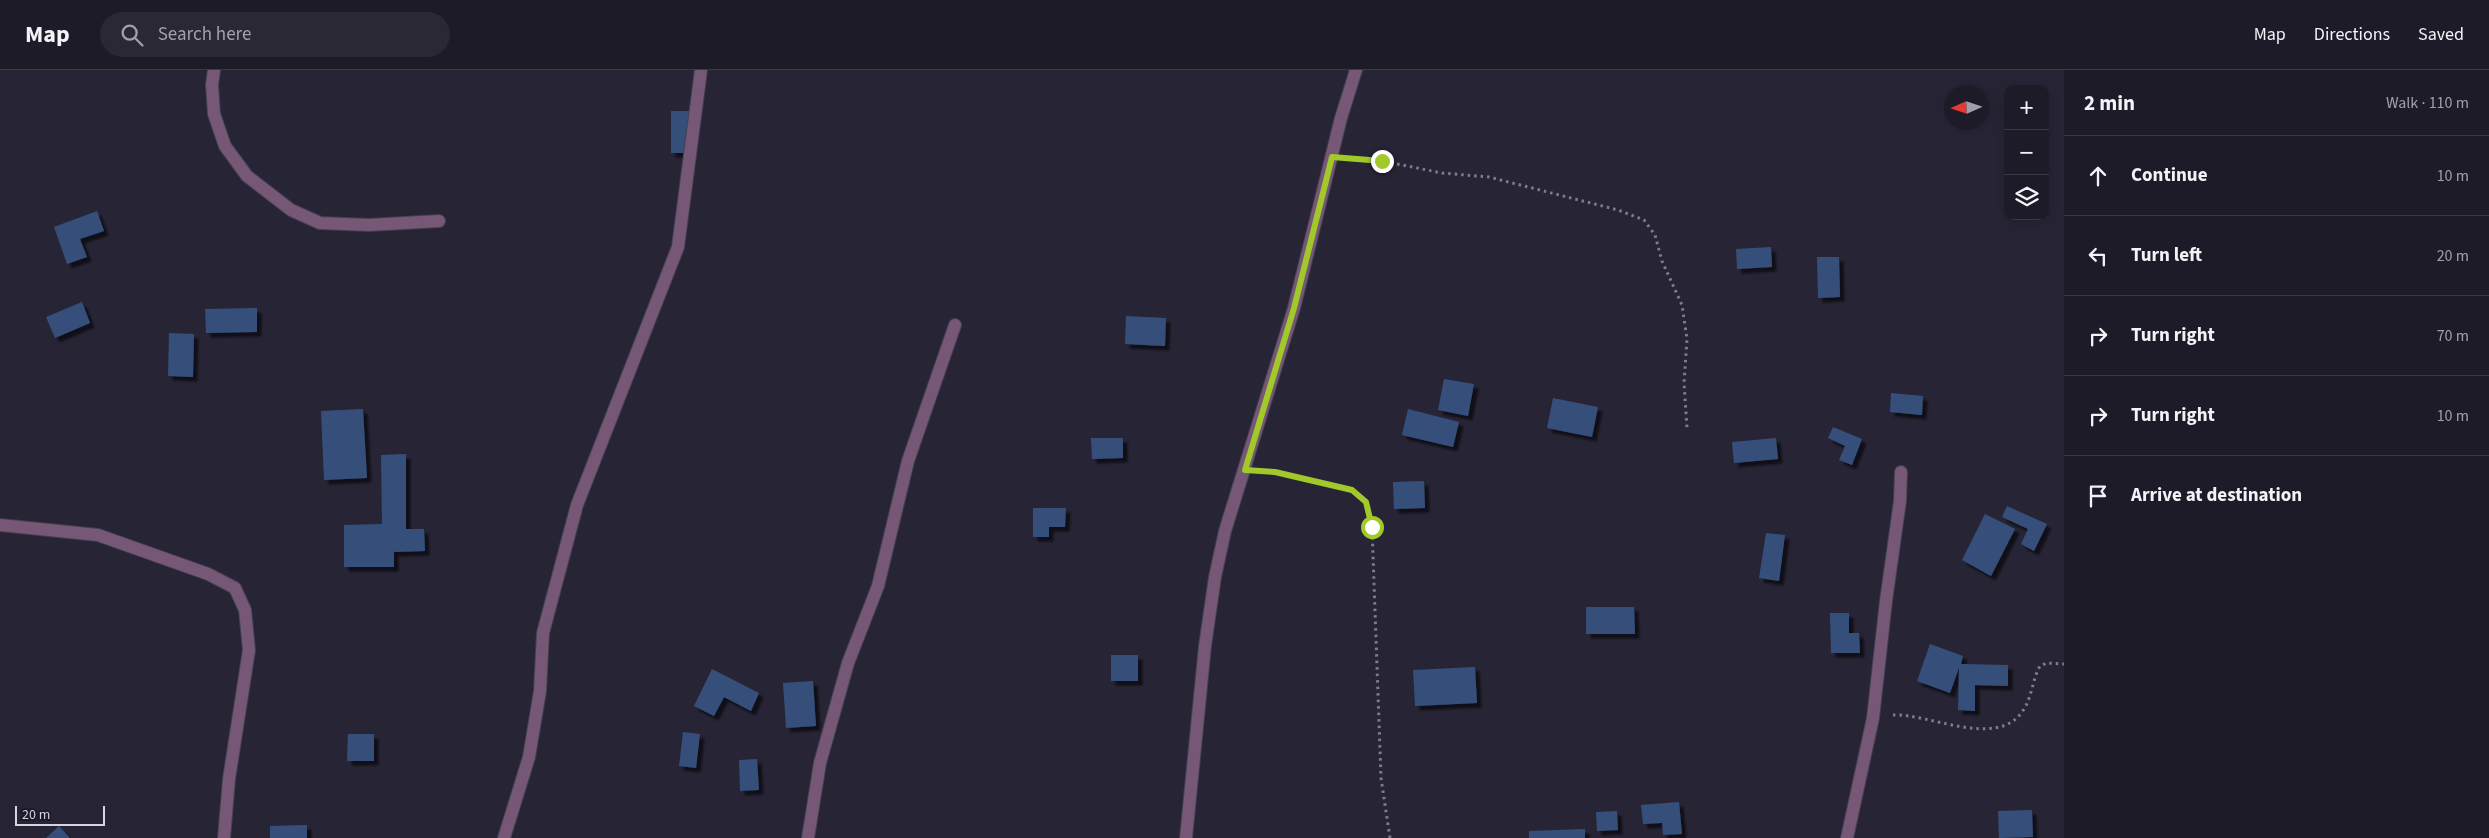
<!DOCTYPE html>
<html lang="en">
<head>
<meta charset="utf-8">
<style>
	body { margin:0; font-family:"Source Sans 3",sans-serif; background:#2a2834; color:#f1f3f6 }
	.controls { position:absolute; right:15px; top:15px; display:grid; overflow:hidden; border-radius:10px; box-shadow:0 2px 12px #0003 }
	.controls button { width:45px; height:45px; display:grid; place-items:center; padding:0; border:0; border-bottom:1px solid #3b3945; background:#1d1b28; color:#f1f3f6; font:25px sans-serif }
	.compass { position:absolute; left:1944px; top:15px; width:45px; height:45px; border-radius:50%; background:#1d1b28; box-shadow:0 2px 12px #0003; rotate:267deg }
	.scale { position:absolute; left:15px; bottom:12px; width:90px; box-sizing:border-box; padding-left:5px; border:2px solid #d6d4e1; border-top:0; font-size:14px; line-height:18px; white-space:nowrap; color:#d6d4e1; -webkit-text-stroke:4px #1e1a2c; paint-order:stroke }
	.stop { position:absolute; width:15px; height:15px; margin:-11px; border:4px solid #a1c92a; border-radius:50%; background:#fff }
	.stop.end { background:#a1c92a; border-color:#fff; box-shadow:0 1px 5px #0008 }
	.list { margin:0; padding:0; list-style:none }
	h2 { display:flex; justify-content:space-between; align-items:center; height:65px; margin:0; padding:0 20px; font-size:21px }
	h2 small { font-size:16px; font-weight:400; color:#a0a1a8 }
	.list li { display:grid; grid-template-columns:32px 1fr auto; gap:15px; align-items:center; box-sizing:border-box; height:80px; padding:0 20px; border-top:1px solid #3b3945 }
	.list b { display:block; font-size:19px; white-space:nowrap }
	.list em { font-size:16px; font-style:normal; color:#a0a1a8 }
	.icon { flex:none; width:28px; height:28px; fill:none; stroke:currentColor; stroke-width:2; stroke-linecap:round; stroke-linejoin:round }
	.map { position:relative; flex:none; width:2064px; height:768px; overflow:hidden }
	header { display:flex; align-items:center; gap:30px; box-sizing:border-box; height:70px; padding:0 25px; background:#1d1b28; border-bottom:1px solid #3b3945 }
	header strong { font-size:24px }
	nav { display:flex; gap:28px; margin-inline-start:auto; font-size:18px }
	.search { width:350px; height:45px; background:#2a2834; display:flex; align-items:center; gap:12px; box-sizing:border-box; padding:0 18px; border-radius:28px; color:#a0a1a8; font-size:19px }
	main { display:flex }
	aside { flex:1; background:#1d1b28 }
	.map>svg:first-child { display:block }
	.building { fill:#35507a; filter:url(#shadow) }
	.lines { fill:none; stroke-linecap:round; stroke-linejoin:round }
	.street-casing { stroke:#434051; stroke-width:14 }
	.path { stroke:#7f7c8c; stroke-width:3; stroke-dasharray:2.5 4; stroke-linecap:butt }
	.street { stroke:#765776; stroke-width:12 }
	.route { stroke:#a1c92a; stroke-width:6 }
</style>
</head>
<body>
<header>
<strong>Map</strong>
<div class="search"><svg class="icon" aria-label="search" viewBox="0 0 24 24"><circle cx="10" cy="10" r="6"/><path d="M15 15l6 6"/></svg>Search here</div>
<nav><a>Map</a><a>Directions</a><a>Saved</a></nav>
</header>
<main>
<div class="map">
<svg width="2064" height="768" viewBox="0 0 2064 768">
	<defs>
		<filter id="shadow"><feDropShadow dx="4.5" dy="4.5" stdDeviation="1" flood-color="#0009"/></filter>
	</defs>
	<rect width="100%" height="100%" fill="#272436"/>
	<!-- building -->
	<path class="building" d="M671,41H691V83H671Z
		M97,141L104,161L80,169L87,187L67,194L54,157Z
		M1771,177L1772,197L1737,199L1736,179Z
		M1817,187H1839L1840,227L1818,228Z
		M82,232L90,253L55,268L46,247Z
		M257,238V262L206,263L205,239Z
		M1126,246L1166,248L1165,276L1125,274Z
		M169,263L194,264L193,307L168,306Z
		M1444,309L1474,314L1468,346L1438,340Z
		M1891,323L1923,326L1922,345L1890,342Z
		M1553,328L1598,337L1592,367L1547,358Z
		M363,339L367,408L324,410L321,341Z
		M1408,339L1459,352L1453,377L1402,365Z
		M1833,357L1862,369L1852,395L1839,390L1845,376L1828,368Z
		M1091,368H1123V388L1092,389Z
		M1776,368L1778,389L1734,393L1732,372Z
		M406,384V459H424L425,481L394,482V497H344V455L382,454L381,385Z
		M1424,411L1425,438L1394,439L1393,412Z
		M2007,436L2047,454L2034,481L2021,474L2028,459L2002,447Z
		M1033,438H1066L1065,457H1049V467H1033Z
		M1985,444L2015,459L1991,506L1962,490Z
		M1766,463L1785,465L1779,511L1759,508Z
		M1586,537H1634L1635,564H1586Z
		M1830,543H1849V563H1859L1860,583H1831Z
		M1930,574L1963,586L1961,594L2008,595V616L1975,615V641L1958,640L1959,598L1950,623L1917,611Z
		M1111,585H1138V611H1111Z
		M1475,597L1477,633L1415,636L1413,600Z
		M712,599L759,623L751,641L724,627L714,646L694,636Z
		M813,611L816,656L786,658L783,613Z
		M683,662L700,664L696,698L679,696Z
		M348,664H374V691H347Z
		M757,689L759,720L740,721L739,690Z
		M1679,732L1682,764L1663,765L1662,753L1643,754L1641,735Z
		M2032,740L2033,767L1999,768L1998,741Z
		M1617,741L1618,760L1597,761L1596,742Z
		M307,755V768H270V756Z
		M59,756L70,768H46Z
		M1585,759V768H1529V761Z"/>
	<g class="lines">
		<defs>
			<path id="street" d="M214,0L212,15L214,44L225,76L247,106L291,140L320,153L369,155L439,151
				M0,455L98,465L208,504L235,518L245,540L249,580L229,709L224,768
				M504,768L529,687L540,621L543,563L577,435L678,177L701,0
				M808,768L820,693L848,593L878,516L908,391L955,255
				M1186,768L1205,576L1215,507L1225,461L1294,238L1341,48L1356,0
				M1847,768L1873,648L1886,531L1900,431L1901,402"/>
		</defs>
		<!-- street casing -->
		<use href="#street" class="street-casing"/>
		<!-- path -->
		<path class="path" d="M1352,89L1382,91L1442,103L1489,107L1618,140L1644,150L1655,165L1662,191L1682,235L1687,269L1684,313L1687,358
			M1266,401L1352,420L1367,432L1372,457L1381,708L1390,768
			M1893,645C1928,643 1996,679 2022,642C2032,629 2032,610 2040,596L2047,593L2064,594"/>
		<!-- street -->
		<use href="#street" class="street"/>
	</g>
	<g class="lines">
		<!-- route -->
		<path class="route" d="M1372,457L1366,432L1352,420L1275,402L1245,400L1294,238L1332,87L1382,91"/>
	</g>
</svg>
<div class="controls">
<button>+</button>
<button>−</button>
<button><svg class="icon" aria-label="layers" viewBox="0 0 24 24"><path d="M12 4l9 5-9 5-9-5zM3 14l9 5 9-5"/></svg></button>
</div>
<svg class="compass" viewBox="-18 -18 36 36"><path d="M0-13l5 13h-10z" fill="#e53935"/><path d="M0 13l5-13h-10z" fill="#a0a1a8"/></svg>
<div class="scale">20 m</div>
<div class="stop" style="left:1372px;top:457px"></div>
<div class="stop end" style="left:1382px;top:91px"></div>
</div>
<aside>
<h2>2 min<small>Walk · 110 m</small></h2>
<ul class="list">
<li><svg class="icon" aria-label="ahead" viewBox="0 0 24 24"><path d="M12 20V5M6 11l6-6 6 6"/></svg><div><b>Continue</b></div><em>10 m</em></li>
<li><svg class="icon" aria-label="left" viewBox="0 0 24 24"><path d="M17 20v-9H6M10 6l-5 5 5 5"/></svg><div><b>Turn left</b></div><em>20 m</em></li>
<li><svg class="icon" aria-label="right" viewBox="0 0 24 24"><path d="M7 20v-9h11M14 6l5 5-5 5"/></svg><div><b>Turn right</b></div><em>70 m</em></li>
<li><svg class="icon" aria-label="right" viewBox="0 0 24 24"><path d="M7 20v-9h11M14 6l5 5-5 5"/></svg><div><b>Turn right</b></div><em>10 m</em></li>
<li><svg class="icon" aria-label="arrive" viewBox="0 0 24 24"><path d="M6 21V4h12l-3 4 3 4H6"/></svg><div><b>Arrive at destination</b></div></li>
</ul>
</aside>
</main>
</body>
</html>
